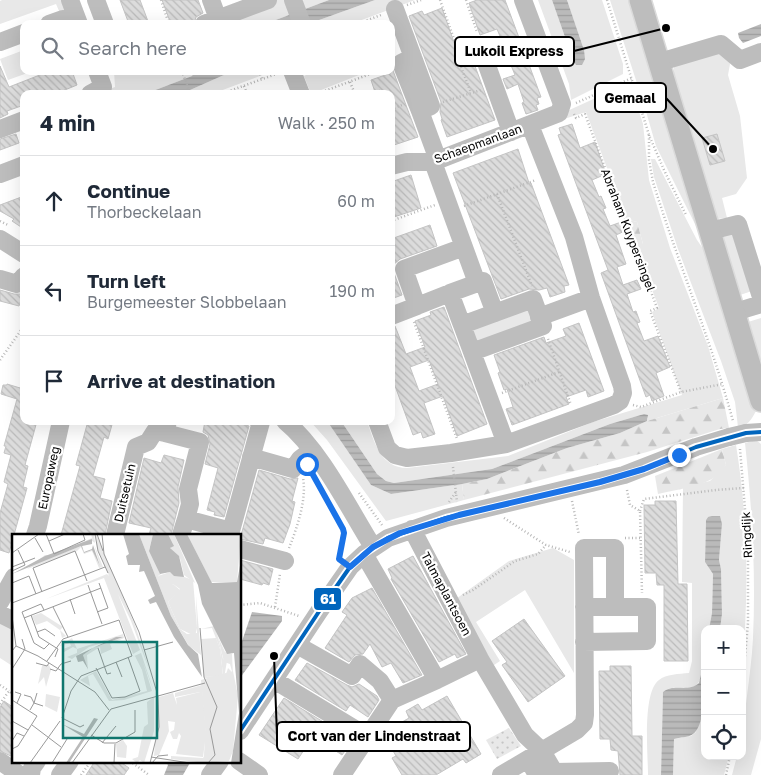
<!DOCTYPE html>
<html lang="en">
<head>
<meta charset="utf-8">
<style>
	body { margin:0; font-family:"Golos Text",sans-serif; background:#f6f6f7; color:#1f2937 }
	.controls { position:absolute; right:15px; bottom:15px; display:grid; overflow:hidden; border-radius:10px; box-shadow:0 5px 20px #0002 }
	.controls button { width:45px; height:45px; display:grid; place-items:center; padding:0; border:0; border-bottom:1px solid #e0e1e3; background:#fff; color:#1f2937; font:25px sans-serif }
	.stop { position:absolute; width:15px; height:15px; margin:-11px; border:4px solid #1a73e8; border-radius:50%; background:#fff }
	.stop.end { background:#1a73e8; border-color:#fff; box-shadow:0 1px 5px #0008 }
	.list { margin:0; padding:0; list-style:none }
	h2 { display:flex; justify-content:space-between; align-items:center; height:65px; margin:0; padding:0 20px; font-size:21px }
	h2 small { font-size:16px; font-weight:400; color:#747a83 }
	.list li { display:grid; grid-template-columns:32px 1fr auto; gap:15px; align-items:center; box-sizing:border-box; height:90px; padding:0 20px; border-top:1px solid #e0e1e3 }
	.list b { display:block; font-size:19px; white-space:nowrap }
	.list p { margin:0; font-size:16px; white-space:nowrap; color:#747a83 }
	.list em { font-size:16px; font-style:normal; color:#747a83 }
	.icon { flex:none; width:28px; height:28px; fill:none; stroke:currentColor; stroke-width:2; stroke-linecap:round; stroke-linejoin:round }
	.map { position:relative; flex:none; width:761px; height:775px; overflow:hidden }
	.search { position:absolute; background:#fff; box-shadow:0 5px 20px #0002; left:20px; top:20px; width:375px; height:55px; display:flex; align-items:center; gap:12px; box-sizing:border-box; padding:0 18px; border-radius:10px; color:#747a83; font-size:19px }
	.panel { position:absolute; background:#fff; box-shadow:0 5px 20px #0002; left:20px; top:90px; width:375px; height:335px; border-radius:10px }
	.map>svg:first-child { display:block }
	.grass { fill:#e8e8e8 }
	.forest { fill:url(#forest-firs) }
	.park { fill:url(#park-dots) }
	.water { fill:url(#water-rules) }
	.building { fill:url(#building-back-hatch); stroke:#c4c4c4; fill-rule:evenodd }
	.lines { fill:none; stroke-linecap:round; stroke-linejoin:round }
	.major-casing { stroke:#dbdbdb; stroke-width:24 }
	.path { stroke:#b8b8b8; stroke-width:2.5; stroke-dasharray:1 2.5; stroke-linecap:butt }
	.minor { stroke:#bdbdbd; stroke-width:18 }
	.major { stroke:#bdbdbd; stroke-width:21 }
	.minor-bridge { stroke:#bdbdbd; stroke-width:18 }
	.bus-1-casing { stroke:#fff; stroke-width:8 }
	.bus-1 { stroke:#0065bd; stroke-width:4 }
	.route { stroke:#1a73e8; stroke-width:6 }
	.labels { text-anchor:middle; stroke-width:4.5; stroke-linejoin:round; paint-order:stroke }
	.street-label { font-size:12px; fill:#000; stroke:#fff }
	.inset-road { fill:none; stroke:#999; stroke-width:1 }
	.view { fill:#0f766e; fill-opacity:0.15; stroke:#0f766e; stroke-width:2.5 }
	.inset-edge { fill:none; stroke:#000; stroke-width:2.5 }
	.leader { fill:none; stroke:#000; stroke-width:2 }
	.callout-dot { fill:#000; stroke:#fff; stroke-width:2 }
	.callout { fill:#fff; stroke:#000; stroke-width:2 }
	.callout-label { font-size:14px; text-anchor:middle; font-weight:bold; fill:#000 }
	.line-badge { stroke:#fff; stroke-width:2 }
	.badge-label { font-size:14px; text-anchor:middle; font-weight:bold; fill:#fff }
</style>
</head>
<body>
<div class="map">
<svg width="761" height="775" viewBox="0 0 761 775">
	<defs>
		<pattern id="forest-firs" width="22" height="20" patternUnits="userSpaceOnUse" patternTransform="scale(1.25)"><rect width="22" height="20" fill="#e8e8e8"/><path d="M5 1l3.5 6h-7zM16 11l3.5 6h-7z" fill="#c5c5c5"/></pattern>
		<pattern id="park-dots" width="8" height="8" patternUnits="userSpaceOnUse" patternTransform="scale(1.25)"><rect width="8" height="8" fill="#e8e8e8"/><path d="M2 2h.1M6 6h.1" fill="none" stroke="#c5c5c5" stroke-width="1.8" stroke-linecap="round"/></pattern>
		<pattern id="water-rules" width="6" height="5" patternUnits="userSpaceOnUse" patternTransform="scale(1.25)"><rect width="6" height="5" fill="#bababa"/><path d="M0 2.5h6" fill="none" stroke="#9e9e9e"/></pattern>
		<pattern id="building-back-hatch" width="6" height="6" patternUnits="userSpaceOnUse" patternTransform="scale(1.25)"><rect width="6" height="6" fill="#dcdcdc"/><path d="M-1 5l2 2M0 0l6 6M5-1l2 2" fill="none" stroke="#bbb"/></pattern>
	</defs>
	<rect width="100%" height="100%" fill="#fff"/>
	<!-- grass -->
	<path class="grass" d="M2,0H67L63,20L56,4L0,24V1Z
		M272,0H295L297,2L304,0H329L265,24H209Z
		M375,0H415L351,24H308Z
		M538,0H552L572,57L582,65L584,50L567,0H602L623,64V74L571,100L569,84Z
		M610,0H632L703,240L656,146L645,108Z
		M718,48L728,56L730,64L728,75L740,116L747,178L736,194L722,198L727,218L716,219L673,75L674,66Z
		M24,50V71H33L8,80L0,59Z
		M114,71H195L192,76L145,94H95L115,87Z
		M233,71H273L212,94H181Z
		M315,71H369L311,94L304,76Z
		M622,86L628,87L632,90L643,124L649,180L670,248L708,346L723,398L647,421L648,418L644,414L610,424L492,469L394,483L386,481L377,474L341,421H367C374,442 381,468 407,468L508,456L593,422L682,395L652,312L659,308L643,266V244L637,222L626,219L586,112L561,120L565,112Z
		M651,159H655L697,240L704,250L713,257L756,411C751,420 748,426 738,427L735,402L721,361L678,249L654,177Z
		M733,234L752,291L740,295L721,237Z
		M531,305L538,322L474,347L467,329Z
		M761,318V362L748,322Z
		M310,421H327L371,485L391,494L462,484L464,500L386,521L327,440Z
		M756,440L761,444V739L751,775H732L737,756H742C742,717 751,678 753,638C756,572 752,508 745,443Z
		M736,445C748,518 749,594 742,668V629H720L722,614L721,569L719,560L722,524L708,517L706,520L705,562L713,574L712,613L709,629H705C705,643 708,688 689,688C678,689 672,685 663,692L661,775H648C648,755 642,692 659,680C666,674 679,674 689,673L692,661V583L682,582L683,487L710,481L726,465L722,449Z
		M553,548L574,560V673L525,590L476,622L500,661L491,667L453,601L509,561Z
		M0,624L14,631V667L0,658Z
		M705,700V756H729L724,775H673L674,739L691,736L696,732Z"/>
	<!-- forest -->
	<path class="forest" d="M626,219L637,222L643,244V266L639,252Z
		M723,398L729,428L720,429L647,452L464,500L462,484L487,479L567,448L620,433L647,421Z
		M722,449L726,465C714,487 681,488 658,494L655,476Z"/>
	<!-- park -->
	<path class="park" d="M509,728L521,746L497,759L486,740Z"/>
	<!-- water -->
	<path class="water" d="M329,0H375L308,24H265Z
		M552,0H567L584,50L585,59L582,65H576L572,57Z
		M761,24V36L743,43L739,38L738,33Z
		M195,71H233L181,94H145L192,76Z
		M644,414L648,415L647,421L620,433L567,448L487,479L462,484L391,494L371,485L327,421H341L377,474L386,481L394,483L492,469L610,424Z
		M712,516H720L722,524L719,560L721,569L722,614L720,629H709L712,613L713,574L705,562L706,520L708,517Z
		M252,612L282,616V621L240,678V647Z
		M705,658C705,674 707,725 693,734C688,738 680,737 674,739L673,775H661L663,692C674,683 688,693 699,683Z
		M165,761H191L183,775H164L168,765Z"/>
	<!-- building -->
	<path class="building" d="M120,0H140L149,24H129Z
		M162,0H198L203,13L196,17L194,24H171Z
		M477,0H505L541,97L537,98L539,104L536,105L538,110L526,114L522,103L524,102L518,84L507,89L503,79L515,75L508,58L505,59L501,47L504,46L497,29L480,35L469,3Z
		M442,8L458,54L469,50L495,120L447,137L441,120L442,119L440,112L441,102L409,16L422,11L424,15Z
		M0,66L9,87L50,71H72L77,85L55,94H24V105L7,111L8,114L0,118Z
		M392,68L418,137L391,146V94H382L380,90L375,92L371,80L391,73Z
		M572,124L580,148L595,142L606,174L592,180L599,197L601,196L606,208L603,209L610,226L624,221L627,230L616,235L626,264L617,267L623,285L637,280L641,289L627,294L633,312L636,311L640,322L637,323L644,341L658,336L670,367L656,373L664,396L652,401L650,395L646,397L601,273L608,270L558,135L561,134L559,128Z
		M16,134L19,143L0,150V139Z
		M717,134L725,161L710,165L702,138Z
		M518,149L529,183H531L569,285L564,286L565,292L550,297L547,288L539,290L529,289L501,299L453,173Z
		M411,175L421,208L391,218V182Z
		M24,196V229L12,221L14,219L0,211V205Z
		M430,225L437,246L400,259L393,265L394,273L402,295L391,299V239Z
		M0,290L14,294H23L19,306L0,301Z
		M444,307L487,424L457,436L443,396L424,403L435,434L423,438L421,432L413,435L391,375V326H395L406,354L425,347L415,321L431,315L430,312ZM429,360L438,384L419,391L410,367Z
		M579,323L604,391L588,397L586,390L566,397L569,404L512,425L506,409L513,407L507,389L504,390L498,373L500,372L494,355L544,337L546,343L566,336L563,329Z
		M7,384L20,388L21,385H24V421H37L25,465L28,466L23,487L27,488L9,553L0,550V513L8,484L4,482L11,455L4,453L6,446H4L17,399L1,394L3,385H7Z
		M88,421H113L108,439L104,437L93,476L105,479L100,498L112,501L105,535H61L80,466L76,465Z
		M205,421H230L249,426L224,517L214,515L215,512L207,510L218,468L205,464L210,444L208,435L203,432Z
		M164,455L184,460L178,487L179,503L171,535H149L151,528L129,523L144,458L161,463Z
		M259,470L290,479L298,478L292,501L295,502L290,524L283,543L265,538L263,544L240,539Z
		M655,501H676L678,584H687L688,661H664V585H657L656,573H645L644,505H655Z
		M413,556L466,654L457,658L455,654L439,662L391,579L392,578L388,569Z
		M240,560L273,569L269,585L263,583L262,585L240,579Z
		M372,588L422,675L403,683L391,663L382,667L370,644L363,654L355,655L349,662L325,648L347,615L342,612L352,598Z
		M524,619L565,676L528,702L502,665L507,662L492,641Z
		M307,663L347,685L352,687L359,684L377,696L379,700L368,717L350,705L346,711L295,680Z
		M610,666H631L632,736H642V775H620L618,751L611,750L610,739H600L599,671H610Z
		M447,696L481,754L466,763L463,759L436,775H402L392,758L396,756L383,733L409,718L406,711L418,704L422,710Z
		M284,698L353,740L342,755L325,744L321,750L313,745L310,750L306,747L298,759L259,735Z
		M4,701L14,708L13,757L0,751V707Z
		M95,761H119L129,768L124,775H86Z"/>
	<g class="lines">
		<defs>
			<path id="major" d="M640,0L761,401"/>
		</defs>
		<!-- major casing -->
		<use href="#major" class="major-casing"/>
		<!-- path -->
		<path class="path" d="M161,0L169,24
			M440,0L458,50L455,51L471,93
			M466,0L477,32
			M607,0L649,135L664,170L686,215
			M407,5L421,0
			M357,24L381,15
			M182,71L190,94
			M259,71L262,79
			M350,82L355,94
			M244,86L247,94
			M322,92L378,71
			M221,94L279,73
			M443,102L481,90
			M576,103L632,78
			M391,109L402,105
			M574,114L576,118L585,114L657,308L650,311L681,392
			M649,135V160L653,182C678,263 711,340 733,421
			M497,194L532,286
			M464,206L536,180
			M0,221L8,225
			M391,221L435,205
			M414,322L457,439
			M548,339L571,405
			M0,360L24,326
			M502,393L559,372
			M633,405L641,407L681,392L723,384
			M740,449L748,545V623L742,689
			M453,467L457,502
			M627,490L630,505L640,511L642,593
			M359,493L382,525
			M325,498L331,508
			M572,501L579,535
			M449,502L456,492
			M640,511L644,499L716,490L744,488
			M504,518L546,545L570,552
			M625,538H641
			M289,548C297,528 307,499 303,478
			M340,557L344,533L342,526
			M463,595L473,590L515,561L538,554L546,545
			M240,605L260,603L299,616
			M275,607L280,574
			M0,685L9,691
			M0,704L9,691L14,695
			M130,761L149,775
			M81,775L91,761
			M726,775L730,756"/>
		<!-- minor -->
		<path class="minor" d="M70,0L79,24
			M96,0L105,24
			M211,0L218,19
			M293,0L302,24
			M395,9L431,106L420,111L438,160
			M49,24L63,19
			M204,24L268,0
			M0,42L24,33
			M480,46L511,132
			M413,57L401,63L420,111
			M660,62L721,44L740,60L761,52
			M292,71L301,94
			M90,94L103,87L97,71
			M0,129L24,120
			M433,162L477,283
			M391,166L407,162H433L559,113L562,104L523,0
			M0,174L24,165
			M710,231L738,224L761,297
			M0,239L24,254
			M0,279L17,284L24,276
			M450,293L417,306L404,269L464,247
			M735,312L761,304
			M391,316L417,306
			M539,317L591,298
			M462,325L450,293L483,281L495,313
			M472,352L543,326L533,299L462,325L506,444
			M285,421C321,451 348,507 373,547
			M377,421L387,448L395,455L407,458L451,453L506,444L614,405L620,401L623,393L622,386L591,298L574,237L530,125
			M165,433L200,442L188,489L190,504L186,519
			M746,433L761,432
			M251,457L293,469L300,459L312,450
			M412,529L480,659L525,735L542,751L556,775
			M35,535L38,526L61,421
			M115,535L136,447L148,442L155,431L165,433L168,421
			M181,535L186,519L231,531L261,422L258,421
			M240,549L285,561
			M364,554L437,680L480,659
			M0,602L14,577
			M584,607H615
			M0,614L14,621
			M297,645L352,676L360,664L380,681L392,700
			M274,680L368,737
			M240,731L320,610L350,567L364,554L388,538L446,518L624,475L696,447L729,437
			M528,759L537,775
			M0,761L20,775
			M239,761L259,775
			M554,772L610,771
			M31,775L32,768L37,761
			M60,775L70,761
			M210,775L220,761
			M342,775L392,700L437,680
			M501,775L577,730L584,723L585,715L584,548H615V607H647V641L584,642"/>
		<!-- major -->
		<use href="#major" class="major"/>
		<!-- minor-bridge -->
		<path class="minor-bridge" d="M729,437L746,433"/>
		<defs>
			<path id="bus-1" d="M240,731L320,610L350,567L364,554L388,538L446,518L600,482L644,469L696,447L746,433L761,432"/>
		</defs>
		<!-- bus-1 casing -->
		<use href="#bus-1" class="bus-1-casing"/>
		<!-- bus-1 -->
		<use href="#bus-1" class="bus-1"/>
	</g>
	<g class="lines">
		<!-- route -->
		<path class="route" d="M307,464L343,529L344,533L339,559L350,567L373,547L400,533L459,515L600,482L644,469L679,455"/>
	</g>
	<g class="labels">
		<!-- street labels -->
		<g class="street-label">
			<text transform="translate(478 144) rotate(-20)" y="4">Schaepmanlaan</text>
			<text transform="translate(628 230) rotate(69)" y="4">Abraham Kuypersingel</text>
			<text transform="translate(49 478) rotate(-78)" y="4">Europaweg</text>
			<text transform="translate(125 493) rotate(-77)" y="4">Duitsetuin</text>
			<text transform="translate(747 535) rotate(-93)" y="4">Ringdijk</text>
			<text transform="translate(446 594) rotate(62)" y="4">Talmaplantsoen</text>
		</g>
	</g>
	<!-- overview -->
	<g transform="translate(12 534)">
		<rect width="229" height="229" fill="#fff"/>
		<path d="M79,0H82L83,9L79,6L41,22H35L30,27L69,12L72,19L80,16L88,32L82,10L91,33L87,34L80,17L72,20L69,13L65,17L15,35L33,21H41L80,4ZM84,0L123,91L138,138L119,87L106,60L128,116L121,120L92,44L34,65L95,40L97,42L85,14ZM127,0H141L137,16L149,40L146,42L157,53L161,50L168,56L156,68L168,95L175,100L185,99L184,62L189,121L177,112L159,82ZM156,0H162L183,49L172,41L168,24L158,15L161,10ZM29,79L51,93L48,96L54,102L50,104L48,96L35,87L24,91L20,82ZM111,100L112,104L98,110L100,115L89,120L88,113L75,121L76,136L71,121L81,114L111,103L77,113L60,125L55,123L65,119V115L61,113L52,118L51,115L59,112L58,109L47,112L60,104L65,115ZM206,103L213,118L220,120L221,141L218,130L212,128ZM204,104L208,115L211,142L192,143L189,105ZM129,119L143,161L131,128L140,157L112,166L97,167L81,140L76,142L78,152L68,146L84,137L100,166L135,157L130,136L123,122L120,123ZM190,151L195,210L192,223L193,208L191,223L164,220L169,202L167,199L165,205H161L158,198L162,196L163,188L156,187L157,197L147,221L142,222L147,163L161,159L165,171L164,164L188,158L163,163V159ZM34,160L48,163L45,178L33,172ZM142,163V197L132,229L128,226L125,229L120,225L126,223L132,193L136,190L135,168ZM111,206L115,212L114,224L105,223L104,210Z" fill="#e8e8e8"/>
		<path d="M158,38L181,46L185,94L183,102L168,95L156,68L168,55L161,50L154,60L146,42ZM202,92L206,103L211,125L215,127L211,150L216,134L219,137L214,156L192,143L211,141L208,115L200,94L189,95ZM37,131L39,136L34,153L32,143L26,150L30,132ZM197,160L194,229L159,225V222L191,224L194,221Z" fill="#e8e8e8"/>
		<path d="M175,0H229L225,48H199ZM221,137L226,162L221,217L217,227L191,229L194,205L189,146Z" fill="#e8e8e8"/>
		<path d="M111,0H127L159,82L176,111L186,120L190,143L162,103L144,68L138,70L136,66L143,62L132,37L127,38L128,31H116L114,22L117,20ZM141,0H156L162,12L158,14L167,22L172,43L162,42L158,38L148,40L137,17ZM162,0H175L200,49L225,48L229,26V229H219L227,179L222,119L215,120L190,70L186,51ZM80,5V10L70,12L72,18L80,15L81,11L88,32L80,16L72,19L69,12L0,40L33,22ZM104,103H111L81,114L71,121L76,135L71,127L66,128L64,122ZM82,184L86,185L57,229H54L71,203L50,190L72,200Z" fill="#bababa"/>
		<path class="inset-road" d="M34,0L42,20L73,6L71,0M83,0L86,17L96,39M85,0L91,17M90,0L92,20L127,98L146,162L147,193L138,229M23,4L31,18M37,7L53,0M0,19L27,0M0,33L23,24M0,37L13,31L6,16M0,49L17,42L24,60M76,51L90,90M30,58L21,34L63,17L75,47M58,65L63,80M0,69L93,33M41,73L56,103M32,76L29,70L10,78L22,109L32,115L37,110M85,78L96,74L87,49M19,81L27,103L46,115L43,123M0,82L4,112L0,117M12,84L89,54M188,94L192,143L205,173L198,195L203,221L196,229M25,98L33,95L43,102M4,112L26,122L83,158L97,176M86,114L95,140L99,139M132,116L161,108M35,127L51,105L107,86L120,122L69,142L59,157L50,184L68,193L72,191M104,128L110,143M24,129L35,132L37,129M84,134L100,164L113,163L128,157L116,123M0,135L13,115L10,105M38,135L44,137L49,130L59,127M3,158L9,160L5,169M12,161L19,163L22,169L25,159M0,166L25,182L6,212L0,215M18,176L22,169L31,172M0,187L16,196M20,191L49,213M79,201L92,209H104L123,198V176M0,207L5,199L12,202M90,209L104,192M139,223L178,229M18,229L48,187M40,229L55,205M60,229L99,175L193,149M102,229L103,210M140,229L146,222L156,221"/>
		<path class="view" d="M51,108H145V204H51Z"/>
		<rect width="229" height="229" class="inset-edge"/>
	</g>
	<!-- callouts -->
	<path class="leader" d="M666 28L574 51M713 149L666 98M274 656L277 736"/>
	<g class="callout-dot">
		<circle cx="666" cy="28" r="5"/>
		<circle cx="713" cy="149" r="5"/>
		<circle cx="274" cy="656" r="5"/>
	</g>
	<g class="callout">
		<rect x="455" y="37" width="119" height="29" rx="5"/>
		<rect x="595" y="83" width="71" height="29" rx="5"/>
		<rect x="277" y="722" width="193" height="29" rx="5"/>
	</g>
	<g class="callout-label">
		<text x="514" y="56">Lukoil Express</text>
		<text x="630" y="103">Gemaal</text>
		<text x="374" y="741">Cort van der Lindenstraat</text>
	</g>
	<rect class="line-badge" x="313" y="587" width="29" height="24" rx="5" fill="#0065bd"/>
	<g class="badge-label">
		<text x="328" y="604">61</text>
	</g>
</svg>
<div class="controls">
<button>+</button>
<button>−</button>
<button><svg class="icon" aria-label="locate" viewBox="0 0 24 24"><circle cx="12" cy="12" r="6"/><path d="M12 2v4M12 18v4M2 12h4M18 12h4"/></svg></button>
</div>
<div class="stop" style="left:307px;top:464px"></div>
<div class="stop end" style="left:679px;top:455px"></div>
<div class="search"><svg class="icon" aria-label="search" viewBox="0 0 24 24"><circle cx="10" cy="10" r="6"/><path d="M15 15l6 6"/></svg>Search here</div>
<section class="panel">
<h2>4 min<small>Walk · 250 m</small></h2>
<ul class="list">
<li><svg class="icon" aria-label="ahead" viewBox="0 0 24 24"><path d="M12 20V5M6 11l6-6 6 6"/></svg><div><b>Continue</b><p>Thorbeckelaan</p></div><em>60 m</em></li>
<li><svg class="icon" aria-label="left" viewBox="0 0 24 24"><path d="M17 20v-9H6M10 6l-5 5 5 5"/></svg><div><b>Turn left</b><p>Burgemeester Slobbelaan</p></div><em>190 m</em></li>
<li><svg class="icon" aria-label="arrive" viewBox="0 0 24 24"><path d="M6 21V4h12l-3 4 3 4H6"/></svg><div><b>Arrive at destination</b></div></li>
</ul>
</section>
</div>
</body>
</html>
